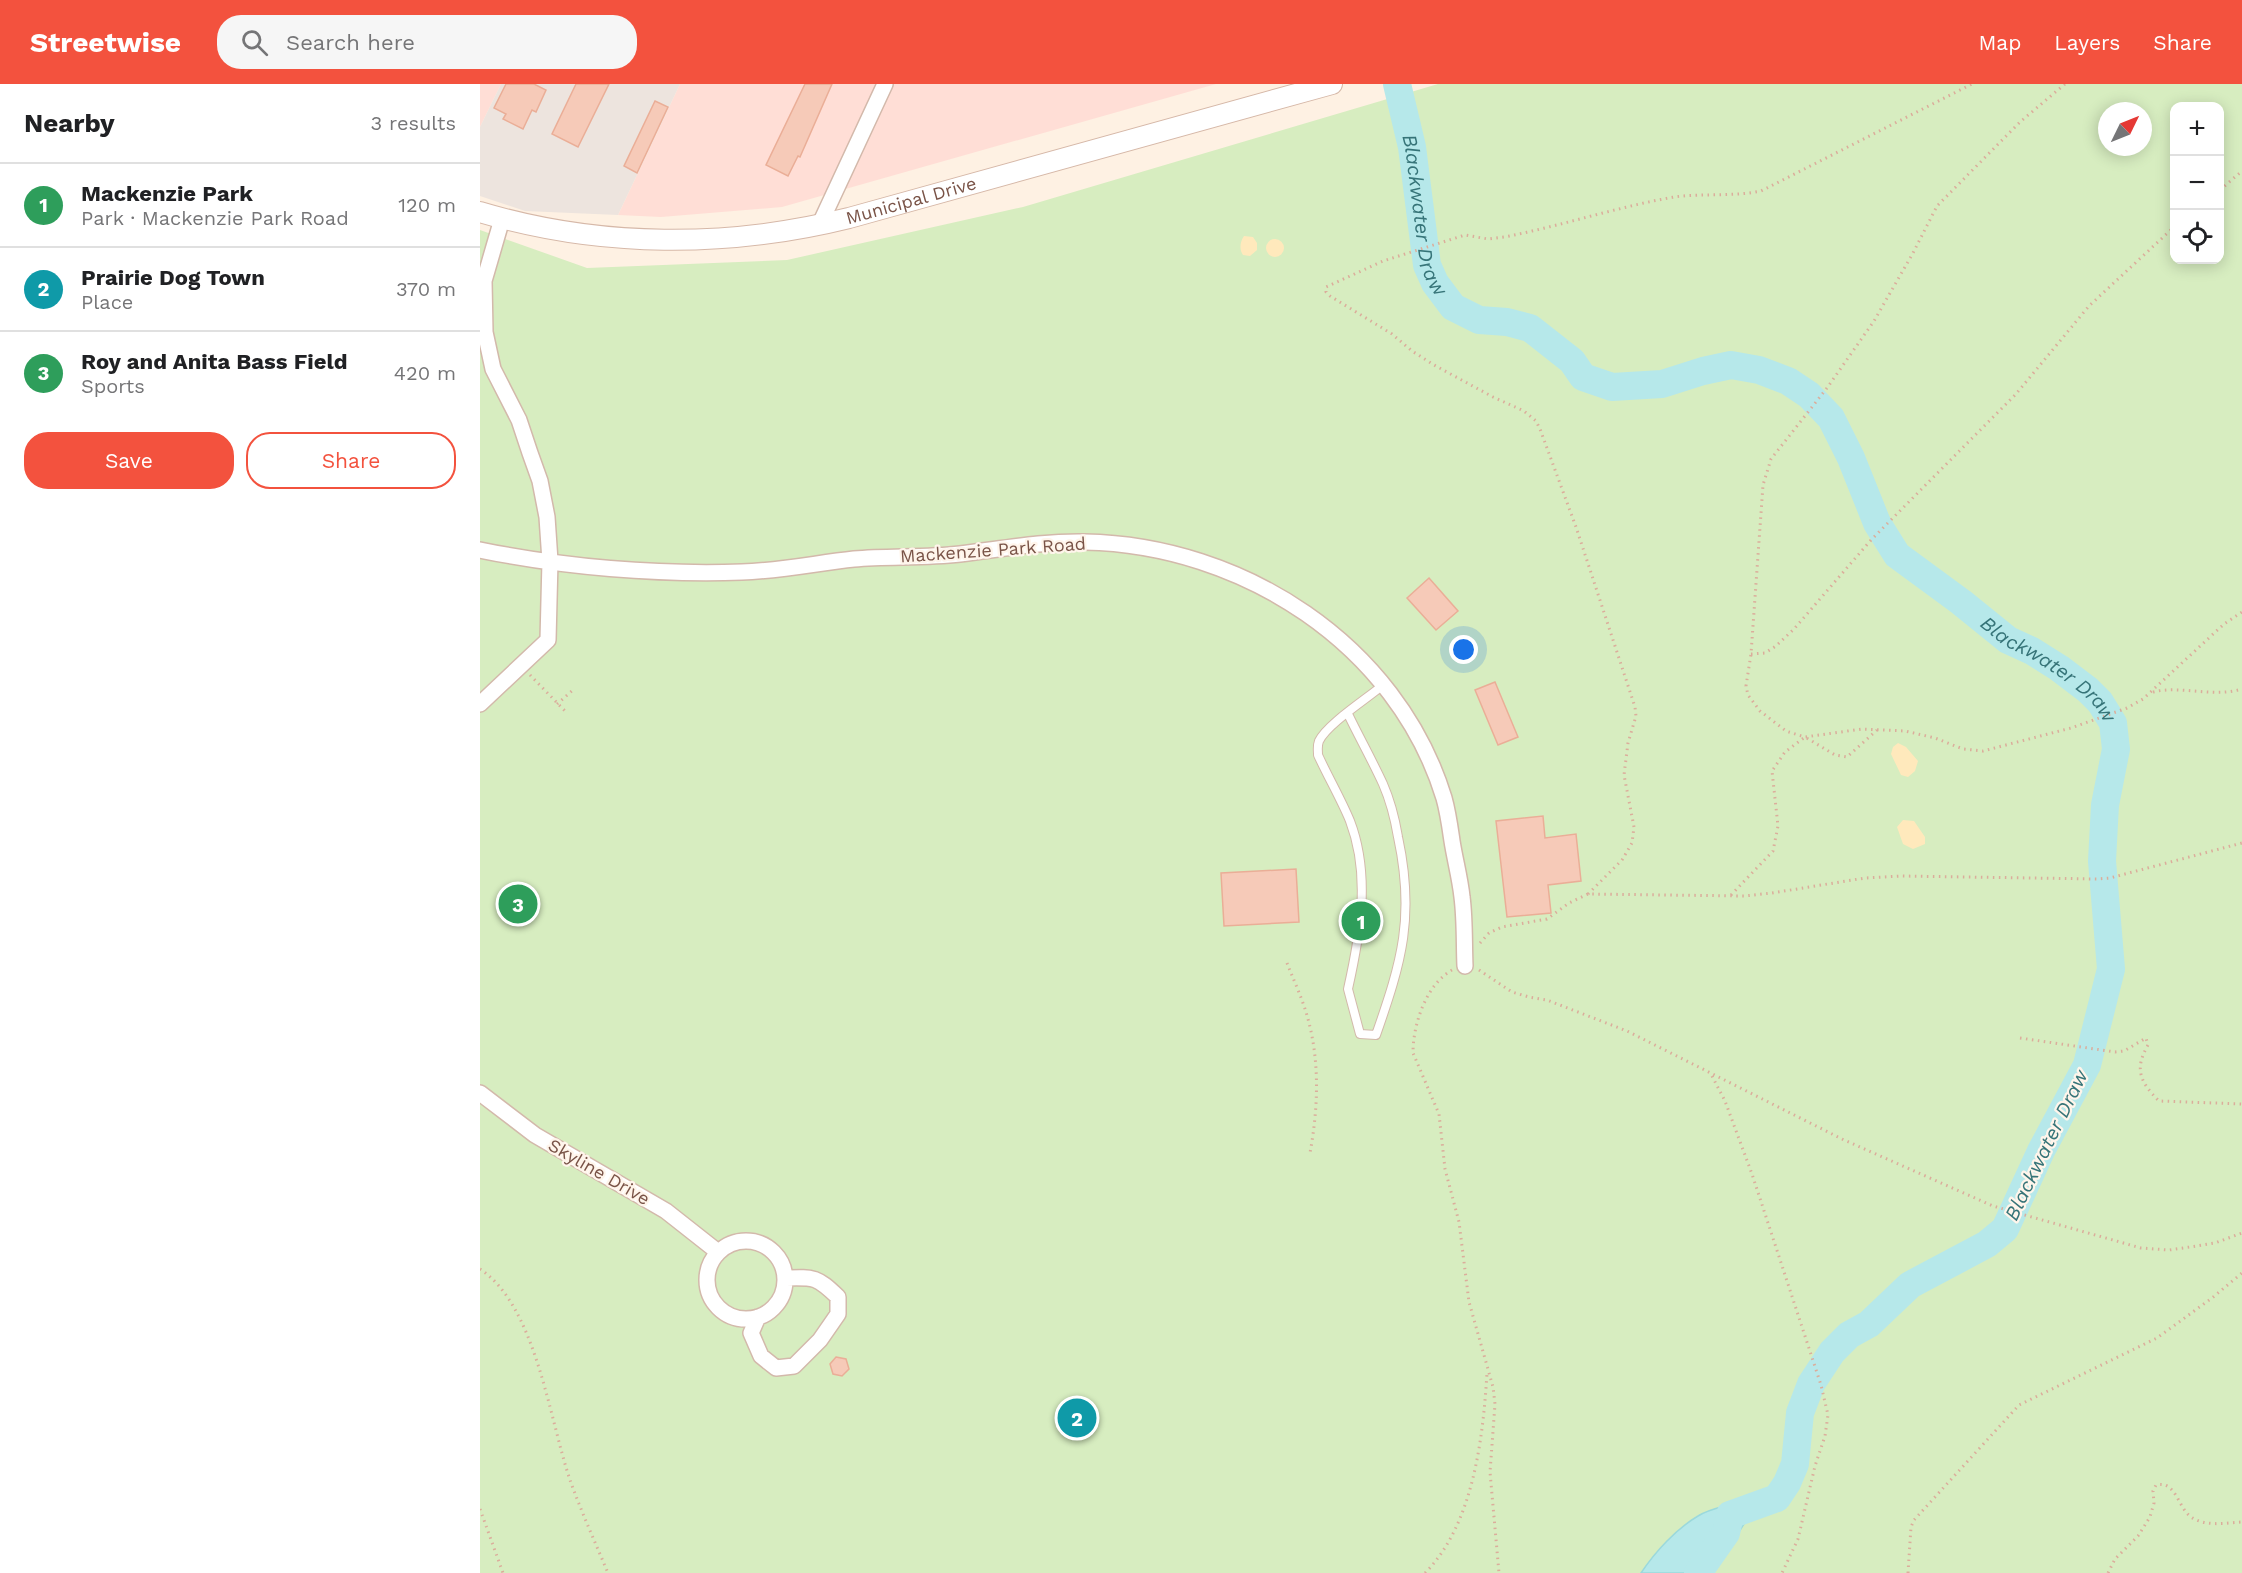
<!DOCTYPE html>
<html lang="en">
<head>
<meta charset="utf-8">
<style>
	body { margin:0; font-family:"Work Sans",sans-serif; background:#f6f6f6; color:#202124 }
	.controls { position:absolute; right:18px; top:18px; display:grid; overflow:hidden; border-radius:12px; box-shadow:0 3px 15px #0003 }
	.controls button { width:54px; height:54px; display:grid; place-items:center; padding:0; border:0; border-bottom:2px solid #e0e0e0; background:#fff; color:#202124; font:30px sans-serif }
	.compass { position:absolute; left:1618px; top:18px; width:54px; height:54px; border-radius:50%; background:#fff; box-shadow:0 3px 15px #0003; rotate:47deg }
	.you { position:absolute; left:984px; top:566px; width:21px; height:21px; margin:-15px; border:4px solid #fff; border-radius:50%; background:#1a73e8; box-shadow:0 0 0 9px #1a73e833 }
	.badge { display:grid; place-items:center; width:39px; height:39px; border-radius:50%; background:#f3523e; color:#fff; font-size:20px; font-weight:700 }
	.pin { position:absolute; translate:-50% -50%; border:3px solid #fff; box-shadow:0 2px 6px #0006 }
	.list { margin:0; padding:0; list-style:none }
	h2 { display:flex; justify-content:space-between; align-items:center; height:78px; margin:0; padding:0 24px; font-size:26px }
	h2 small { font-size:20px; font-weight:400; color:#757577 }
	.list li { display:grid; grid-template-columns:39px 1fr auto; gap:18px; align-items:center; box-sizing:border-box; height:84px; padding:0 24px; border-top:2px solid #e0e0e0 }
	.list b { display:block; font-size:22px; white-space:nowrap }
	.list p { margin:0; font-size:20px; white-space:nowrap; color:#757577 }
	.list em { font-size:20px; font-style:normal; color:#757577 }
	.actions { display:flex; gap:12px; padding:18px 24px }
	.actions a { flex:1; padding:14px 0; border:2px solid #f3523e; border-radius:24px; text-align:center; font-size:21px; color:#f3523e }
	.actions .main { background:#f3523e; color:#fff }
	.icon { flex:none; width:33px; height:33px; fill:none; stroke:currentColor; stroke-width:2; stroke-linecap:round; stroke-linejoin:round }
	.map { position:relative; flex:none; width:1762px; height:1489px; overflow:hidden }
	header { display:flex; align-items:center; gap:36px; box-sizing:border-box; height:84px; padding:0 30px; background:#f3523e; color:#fff }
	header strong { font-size:28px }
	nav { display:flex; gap:33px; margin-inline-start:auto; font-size:21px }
	.search { width:420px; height:54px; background:#f6f6f6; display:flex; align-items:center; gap:15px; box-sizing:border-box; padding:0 21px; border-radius:24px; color:#757577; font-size:22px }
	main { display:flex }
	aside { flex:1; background:#fff }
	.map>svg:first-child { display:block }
	.commercial { fill:#ffded6 }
	.industrial { fill:#ede4de }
	.green { fill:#d7edc0; fill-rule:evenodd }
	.sand { fill:#ffe9bc }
	.water { fill:#b6e8ea; stroke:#9bd9dc; stroke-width:1.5 }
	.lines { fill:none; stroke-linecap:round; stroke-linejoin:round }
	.river { stroke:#b6e8ea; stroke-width:28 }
	.building { fill:#f6cab8; stroke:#eaae97; stroke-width:1.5 }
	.lane-casing { stroke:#d3b9ab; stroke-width:10 }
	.street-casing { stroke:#d3b9ab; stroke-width:18 }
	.secondary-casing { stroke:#d6b8a8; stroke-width:22 }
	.path { stroke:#dbad9b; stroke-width:3; stroke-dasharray:1.5 4.5; stroke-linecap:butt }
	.lane { stroke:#fff; stroke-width:8 }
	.street { stroke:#fff; stroke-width:15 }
	.secondary { stroke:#fff; stroke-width:20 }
	.labels { text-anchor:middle; stroke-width:4.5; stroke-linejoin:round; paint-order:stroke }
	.street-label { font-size:18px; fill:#795347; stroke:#fff5eb }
	.water-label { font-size:20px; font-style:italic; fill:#367478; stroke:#fff5eb }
</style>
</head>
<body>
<header>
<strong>Streetwise</strong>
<div class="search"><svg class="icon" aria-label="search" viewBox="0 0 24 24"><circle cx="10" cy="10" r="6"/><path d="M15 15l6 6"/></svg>Search here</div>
<nav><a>Map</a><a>Layers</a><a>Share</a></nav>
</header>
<main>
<aside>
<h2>Nearby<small>3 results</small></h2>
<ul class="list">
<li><span class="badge" style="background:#2e9e5b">1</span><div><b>Mackenzie Park</b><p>Park · Mackenzie Park Road</p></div><em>120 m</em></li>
<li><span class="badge" style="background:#0f9aa8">2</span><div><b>Prairie Dog Town</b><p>Place</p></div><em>370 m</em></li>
<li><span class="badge" style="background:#2e9e5b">3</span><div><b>Roy and Anita Bass Field</b><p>Sports</p></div><em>420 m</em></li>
</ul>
<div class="actions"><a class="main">Save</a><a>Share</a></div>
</aside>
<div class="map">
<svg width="1762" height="1489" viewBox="0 0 1762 1489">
	<rect width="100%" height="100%" fill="#fef1e3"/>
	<!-- commercial -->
	<path class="commercial" d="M0,0H21L0,43Z
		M200,0H736L302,123L181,133L138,131Z"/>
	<!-- industrial -->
	<path class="industrial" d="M21,0H200L138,131L45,127L0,112V43Z"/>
	<!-- green -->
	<path class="green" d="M958,0H1762V1489H0V146L107,184L307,176L543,123ZM1694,22H1740V176H1694ZM1627,27H1663V63H1627Z"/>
	<!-- sand -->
	<path class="sand" d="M764,152L773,153L777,159V166L770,172L763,171C759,165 760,158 764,152Z
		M786 164a9 9 0 1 1 18 0a9 9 0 1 1-18 0Z
		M1418,659L1426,663L1438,677L1435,687L1428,693L1421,691L1411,670L1413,663Z
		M1423,736L1434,737L1445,753V760L1433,765L1423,760L1417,743Z"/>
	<!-- water -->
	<path class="water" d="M1255,1419L1265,1420L1269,1432L1233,1489H1161C1175,1468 1196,1445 1218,1432C1229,1425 1243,1423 1255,1419Z"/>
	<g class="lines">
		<!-- river -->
		<path class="river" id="s1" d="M917,0L932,63L947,181L955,199L973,223L999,236L1027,238L1050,244L1092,277L1103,293L1132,303L1182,300L1223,287L1251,281L1279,286L1308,297L1329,311L1351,334L1371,374L1397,439L1417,471L1481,518L1528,556L1552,567L1579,584L1608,606L1620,618L1633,639L1636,665L1625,721L1622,777L1631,885L1607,981L1561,1067L1525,1145L1507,1160L1430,1201L1389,1240L1369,1251L1352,1268L1331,1300L1320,1329L1315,1380L1307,1399L1297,1414L1250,1431L1246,1449L1218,1489"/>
	</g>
	<!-- building -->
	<path class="building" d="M26,0H54L66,6L56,28L52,26L43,45L23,35L26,30L14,24Z
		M96,0H129L98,63L72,50Z
		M325,0H352L320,73L318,72L308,92L286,81Z
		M175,17L188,23L157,89L144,82Z
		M949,494L978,527L956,546L927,514Z
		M1015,598L1038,653L1018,661L995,606Z
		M1063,732L1065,754L1096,750L1101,797L1068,801L1071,829L1027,833L1016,737Z
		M816,785L819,838L744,842L741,789Z
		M356,1273L366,1275L369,1285L362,1292L353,1290L350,1280Z"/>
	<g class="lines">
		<defs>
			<path id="lane" d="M868,630C879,653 892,676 903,700C910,716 915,735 918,753C935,832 922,877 896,951L880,950L868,905C880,851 891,792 870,737C861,715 848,693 838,671C838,666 837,662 839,657C847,640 888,614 903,601"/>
			<path id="street" d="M339,142L405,0
				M0,466C82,483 178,491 262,488C300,487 337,479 374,475C409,472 445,474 480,470C522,465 563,457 605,458C762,461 917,560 964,714C968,728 970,743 972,757C975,776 980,794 982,813C985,836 984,859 985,882
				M0,620L68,556L70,477L67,433L60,397L50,369L39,336L13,285L5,248L4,197L22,135
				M0,1009L55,1051L186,1127L238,1168
				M227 1196a39 39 0 1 1 78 0a39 39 0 1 1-78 0Z
				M278,1233L271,1249L281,1272L296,1284L314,1282L340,1256L358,1230V1213C337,1193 335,1193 306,1194"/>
			<g id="secondary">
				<path id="s2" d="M0,128C120,164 248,164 369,134L852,0"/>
			</g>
		</defs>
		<!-- lane casing -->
		<use href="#lane" class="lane-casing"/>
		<!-- street casing -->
		<use href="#street" class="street-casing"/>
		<!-- secondary casing -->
		<use href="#secondary" class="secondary-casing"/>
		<!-- path -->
		<path class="path" d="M1585,0L1540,38L1457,122L1433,169L1394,237L1347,304L1291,375L1283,401L1271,570L1266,602L1268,611L1280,627L1306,647L1318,651L1325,653L1382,645L1425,647L1455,654L1483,665L1503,667L1591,644L1647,624L1663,615L1744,540L1762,528
			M1740,106L1762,87
			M1271,570L1285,569L1296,562L1314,545L1391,456L1536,310L1609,222L1694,143
			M50,591L86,628
			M1673,608C1702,601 1732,614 1762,605
			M77,620L94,605
			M1108,810L1142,776L1152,759L1154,743L1144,691L1148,659L1156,632L1155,623L1096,443L1060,345L1056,337L1044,327L1013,313L954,281L932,267L912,250L850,212L846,208V203L903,177L985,151L1008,155L1024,153C1081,142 1137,123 1194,113C1223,109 1253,113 1281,107L1492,0
			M1251,811L1293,767L1298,742L1292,687L1305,668L1325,653L1355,671L1367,673L1397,646
			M1000,859L1009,849L1022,843L1067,835L1089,819L1108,810L1264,812L1292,809L1385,794L1421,792L1617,795L1630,794L1762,759
			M807,879C814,897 823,916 828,935C840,979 838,1025 830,1069
			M972,886C946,901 933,940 933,969L959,1030L965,1085L979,1138L989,1218L1013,1303L1015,1320L1010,1388L1019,1489
			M999,886L1032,908L1049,913L1067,916L1147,947L1362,1055L1513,1122L1661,1164L1689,1166L1710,1163L1735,1159L1762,1149
			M1540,954L1635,968L1644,967L1666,954L1668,961C1654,985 1660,998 1679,1017L1762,1020
			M1232,992L1245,1017L1272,1090L1341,1301L1348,1331L1345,1352L1335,1382L1318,1455L1302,1489
			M0,1185C56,1222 69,1334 90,1396C101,1427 115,1458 128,1489
			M0,1425L23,1489
			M945,1489C993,1441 1003,1355 1007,1289
			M1428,1489L1431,1443L1434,1436L1539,1321L1677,1254L1732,1214L1762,1189
			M1628,1489L1635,1475L1658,1452L1670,1433L1674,1419L1673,1407L1676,1401C1696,1396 1698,1424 1711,1433C1726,1443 1745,1439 1762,1438"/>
		<!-- lane -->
		<use href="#lane" class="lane"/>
		<!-- street -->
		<use href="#street" class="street"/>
		<!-- secondary -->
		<use href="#secondary" class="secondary"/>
	</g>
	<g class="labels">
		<!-- street labels -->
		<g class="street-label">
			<text dy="6" stroke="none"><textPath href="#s2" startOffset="438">Municipal Drive</textPath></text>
			<text transform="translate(513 466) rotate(-4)" y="6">Mackenzie Park Road</text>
			<text transform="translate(119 1088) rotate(30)" y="6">Skyline Drive</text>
		</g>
		<!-- water labels -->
		<g class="water-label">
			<text dy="7" stroke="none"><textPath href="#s1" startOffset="134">Blackwater Draw</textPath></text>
			<text dy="7" stroke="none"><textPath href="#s1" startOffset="999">Blackwater Draw</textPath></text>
			<text transform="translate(1566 1061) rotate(-64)" y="7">Blackwater Draw</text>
		</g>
	</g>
</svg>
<div class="controls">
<button>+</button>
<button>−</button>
<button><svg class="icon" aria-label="locate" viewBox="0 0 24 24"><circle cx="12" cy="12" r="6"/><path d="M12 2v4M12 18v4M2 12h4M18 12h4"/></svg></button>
</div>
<svg class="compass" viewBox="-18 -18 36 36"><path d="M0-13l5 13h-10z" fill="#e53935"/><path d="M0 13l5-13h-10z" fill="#757577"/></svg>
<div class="you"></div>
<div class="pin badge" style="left:881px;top:837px;background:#2e9e5b">1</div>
<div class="pin badge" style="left:597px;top:1334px;background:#0f9aa8">2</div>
<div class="pin badge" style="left:38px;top:820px;background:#2e9e5b">3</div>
</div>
</main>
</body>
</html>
